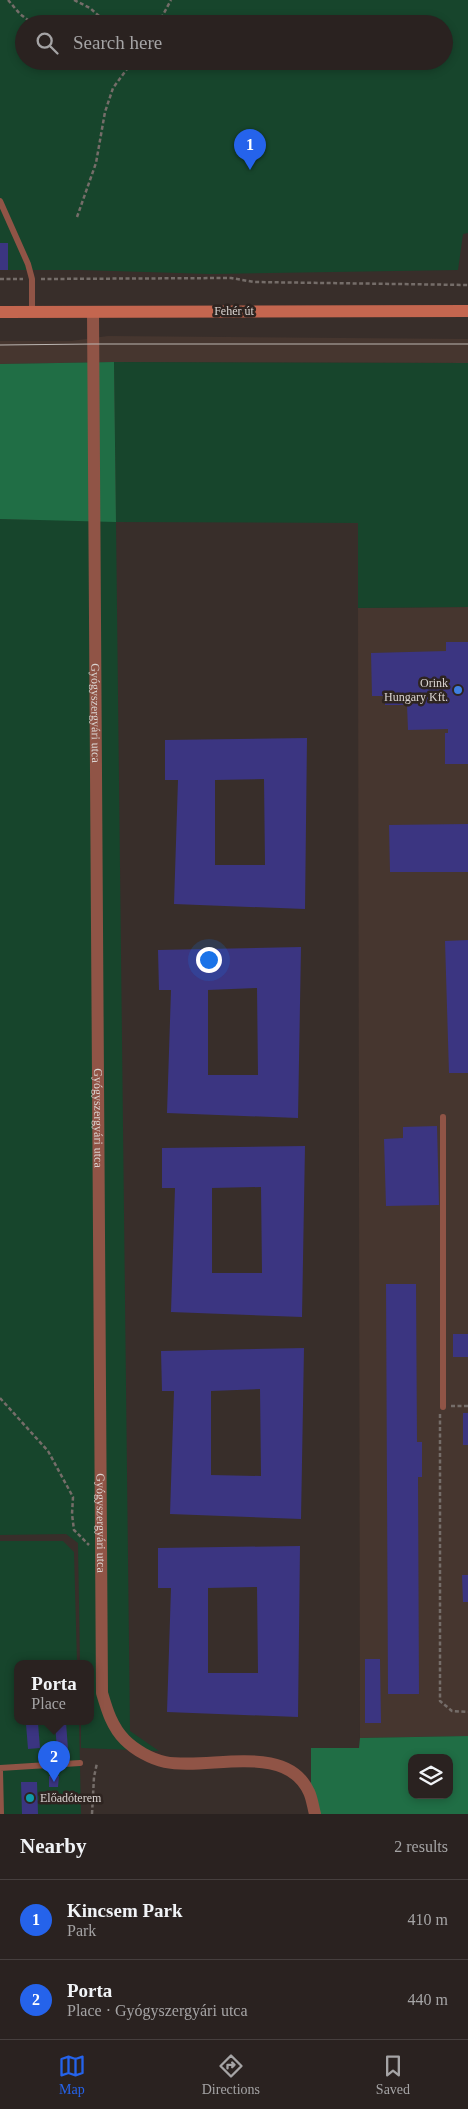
<!DOCTYPE html>
<html lang="en">
<head>
<meta charset="utf-8">
<style>
	body { margin:0; font-family:Georgia,serif; background:#362f2d; color:#f1f3f6 }
	.controls { position:absolute; right:15px; bottom:15px; display:grid; overflow:hidden; border-radius:10px; box-shadow:0 2px 8px #0003 }
	.controls button { width:45px; height:45px; display:grid; place-items:center; padding:0; border:0; border-bottom:1px solid #463f3e; background:#2a2220; color:#f1f3f6; font:25px sans-serif }
	.you { position:absolute; left:208px; top:959px; width:18px; height:18px; margin:-12px; border:4px solid #fff; border-radius:50%; background:#1a73e8; box-shadow:0 0 0 8px #1a73e833 }
	.badge { display:grid; place-items:center; width:32px; height:32px; border-radius:50%; background:#2563eb; color:#fff; font-size:16px; font-weight:700 }
	.pin { position:absolute; translate:-50% -41px; filter:drop-shadow(0 1px 2px #0008) }
	.pin::after { content:''; position:absolute; top:26px; width:18px; height:15px; background:inherit; clip-path:polygon(0 0,100% 0,50% 100%) }
	.popup { position:absolute; left:14px; top:1660px; width:80px; height:65px; box-sizing:border-box; display:grid; place-content:center; border-radius:10px; background:#2a2220; filter:drop-shadow(0 1px 4px #0005); font-size:16px; white-space:nowrap; color:#a5a4a5 }
	.popup b { font-size:19px; color:#f1f3f6 }
	.popup::after { content:''; position:absolute; left:50%; top:100%; margin-left:-10px; border:10px solid transparent; border-top-color:#2a2220 }
	.list { margin:0; padding:0; list-style:none }
	h2 { display:flex; justify-content:space-between; align-items:center; height:65px; margin:0; padding:0 20px; font-size:21px }
	h2 small { font-size:16px; font-weight:400; color:#a5a4a5 }
	.list li { display:grid; grid-template-columns:32px 1fr auto; gap:15px; align-items:center; box-sizing:border-box; height:80px; padding:0 20px; border-top:1px solid #463f3e }
	.list b { display:block; font-size:19px; white-space:nowrap }
	.list p { margin:0; font-size:16px; white-space:nowrap; color:#a5a4a5 }
	.list em { font-size:16px; font-style:normal; color:#a5a4a5 }
	.icon { flex:none; width:28px; height:28px; fill:none; stroke:currentColor; stroke-width:2; stroke-linecap:round; stroke-linejoin:round }
	.map { position:relative; flex:none; width:468px; height:1814px; overflow:hidden }
	.search { position:absolute; background:#2a2220; box-shadow:0 2px 8px #0003; left:15px; right:15px; top:15px; height:55px; display:flex; align-items:center; gap:12px; box-sizing:border-box; padding:0 18px; border-radius:28px; color:#a5a4a5; font-size:19px }
	.sheet { height:225px; background:#2a2220 }
	nav { display:flex; justify-content:space-around; align-items:center; box-sizing:border-box; height:70px; border-top:1px solid #463f3e; background:#2a2220; font-size:14px; color:#a5a4a5 }
	nav a { display:grid; justify-items:center; gap:2px }
	nav .on { color:#2563eb }
	.map>svg:first-child { display:block }
	.built { fill:#46362f }
	.green { fill:#17452c; fill-rule:evenodd }
	.forest { fill:#206e45; fill-rule:evenodd }
	.building { fill:#3b3581; fill-rule:evenodd }
	.lines { fill:none; stroke-linecap:round; stroke-linejoin:round }
	.path { stroke:#756d69; stroke-width:2.5; stroke-dasharray:4 2.5; stroke-linecap:butt }
	.service { stroke:#905446; stroke-width:6 }
	.tertiary { stroke:#905446; stroke-width:12 }
	.secondary { stroke:#c4664f; stroke-width:12 }
	.tram { stroke:#bcb6b2; stroke-width:1 }
	.shop-dot { fill:#3f7fe0; stroke:#2e2420; stroke-width:2 }
	.culture-dot { fill:#0f9aa8; stroke:#2e2420; stroke-width:2 }
	.labels { text-anchor:middle; stroke-width:5; stroke-linejoin:round; paint-order:stroke }
	.street-label { font-size:12px; fill:#dbd5d2; stroke:#2e2420 }
	.poi-label { font-size:12px; fill:#dbd5d2; stroke:#2e2420; text-anchor:end }
</style>
</head>
<body>
<div class="map">
<svg width="468" height="1814" viewBox="0 0 468 1814">
	<rect width="100%" height="100%" fill="#382e2a"/>
	<!-- built -->
	<path class="built" d="M108,336L468,339V363L114,362L0,364V341H71Z
		M468,607V1736L360,1738L358,608Z"/>
	<!-- green -->
	<path class="green" d="M0,0H468V233L463,234L458,270L210,274L81,270H0ZM24,24H444V61H24Z
		M114,362L468,363V607L358,608V523L116,522L130,1731L159,1751L81,1748V1721H90V1663H80L78,1543L66,1534L0,1535V519L116,521Z
		M0,1541H63L74,1552L77,1663H18V1721H79L81,1814H0Z"/>
	<!-- forest -->
	<path class="forest" d="M114,362L116,522L0,519V364Z
		M468,1736V1814H311V1748H359L360,1738ZM412,1758H449V1795H412Z"/>
	<!-- building -->
	<path class="building" d="M0,243H8V270H0Z
		M446,642H468V764H445V733H448V729L408,730L407,705H385V696H372L371,653L446,651Z
		M307,738L305,909L174,904L178,780H165V740ZM264,779L265,865H215V780Z
		M468,824V872H390L389,825Z
		M468,940V1073H449L445,941Z
		M301,947L298,1118L167,1113L171,990H159L158,950ZM257,988L258,1075H208V990Z
		M437,1126L439,1205L386,1206L384,1139L403,1138V1127Z
		M305,1146L302,1317L171,1312L175,1188H162V1148ZM261,1187L262,1273H212V1188Z
		M386,1284H416L417,1442H422V1477H418L419,1694H388Z
		M453,1334H468V1357H453Z
		M304,1348L301,1519L170,1514L174,1391H162L161,1351ZM260,1389L261,1476L211,1475V1391Z
		M463,1413H468V1445H463Z
		M300,1546L298,1717L167,1712L171,1588H158V1548ZM257,1587L258,1673H208V1588Z
		M462,1575H468V1602H463Z
		M365,1659H380L381,1723H365Z
		M66,1722L68,1749L57,1750L55,1723Z
		M38,1723L40,1748L28,1749L26,1724Z
		M49,1776H59L58,1787H49Z
		M21,1782H37L38,1814H22Z"/>
	<g class="lines">
		<!-- path -->
		<path class="path" d="M8,0L20,14L33,24
			M74,0L90,8L108,24
			M158,24L171,0
			M88,61H104
			M77,217L96,163L105,112L113,88L133,61
			M0,279H23
			M41,279L231,278L254,282L468,285
			M0,1398L48,1451L73,1497L72,1514L74,1530L89,1545
			M451,1406H468
			M440,1414V1701L452,1711L468,1712
			M92,1814L94,1777L97,1763"/>
		<!-- service -->
		<path class="service" d="M0,201L28,264L32,279V311
			M443,1407V1117
			M0,1768L80,1763
			M0,1771L1,1814"/>
		<!-- tertiary -->
		<path class="tertiary" id="s1" d="M93,312L102,1693C107,1710 112,1727 125,1740C135,1750 151,1759 165,1762C208,1771 286,1741 309,1792C312,1798 313,1807 315,1814"/>
		<!-- secondary -->
		<path class="secondary" d="M0,312L468,311"/>
		<!-- tram -->
		<path class="tram" d="M0,345L92,344H468"/>
	</g>
	<!-- markers -->
	<circle class="shop-dot" cx="458" cy="690" r="5"/>
	<circle class="culture-dot" cx="30" cy="1798" r="5"/>
	<g class="labels">
		<!-- street labels -->
		<g class="street-label">
			<text x="234" y="315">Fehér út</text>
			<text dy="4" stroke="none"><textPath href="#s1" startOffset="401">Gyógyszergyári utca</textPath></text>
			<text dy="4" stroke="none"><textPath href="#s1" startOffset="806">Gyógyszergyári utca</textPath></text>
			<text dy="4" stroke="none"><textPath href="#s1" startOffset="1211">Gyógyszergyári utca</textPath></text>
		</g>
		<!-- poi labels -->
		<g class="poi-label">
			<text x="448" y="687">Orink<tspan x="448" dy="14">Hungary Kft.</tspan></text>
			<text x="40" y="1802" text-anchor="start">Előadóterem</text>
		</g>
	</g>
</svg>
<div class="controls">
<button><svg class="icon" aria-label="layers" viewBox="0 0 24 24"><path d="M12 4l9 5-9 5-9-5zM3 14l9 5 9-5"/></svg></button>
</div>
<div class="you"></div>
<div class="pin badge" style="left:250px;top:170px">1</div>
<div class="pin badge" style="left:54px;top:1782px">2</div>
<div class="popup"><b>Porta</b>Place</div>
<div class="search"><svg class="icon" aria-label="search" viewBox="0 0 24 24"><circle cx="10" cy="10" r="6"/><path d="M15 15l6 6"/></svg>Search here</div>
</div>
<section class="sheet">
<h2>Nearby<small>2 results</small></h2>
<ul class="list">
<li><span class="badge">1</span><div><b>Kincsem Park</b><p>Park</p></div><em>410 m</em></li>
<li><span class="badge">2</span><div><b>Porta</b><p>Place · Gyógyszergyári utca</p></div><em>440 m</em></li>
</ul>
</section>
<nav>
<a class="on"><svg class="icon" aria-label="map" viewBox="0 0 24 24"><path d="M3 6l6-2 6 2 6-2v14l-6 2-6-2-6 2zM9 4v14M15 6v14"/></svg>Map</a>
<a><svg class="icon" aria-label="directions" viewBox="0 0 24 24"><path d="M12 3l9 9-9 9-9-9zM9 14v-3h6M13 9l2 2-2 2"/></svg>Directions</a>
<a><svg class="icon" aria-label="saved" viewBox="0 0 24 24"><path d="M7 4h10v16l-5-4-5 4z"/></svg>Saved</a>
</nav>
</body>
</html>
